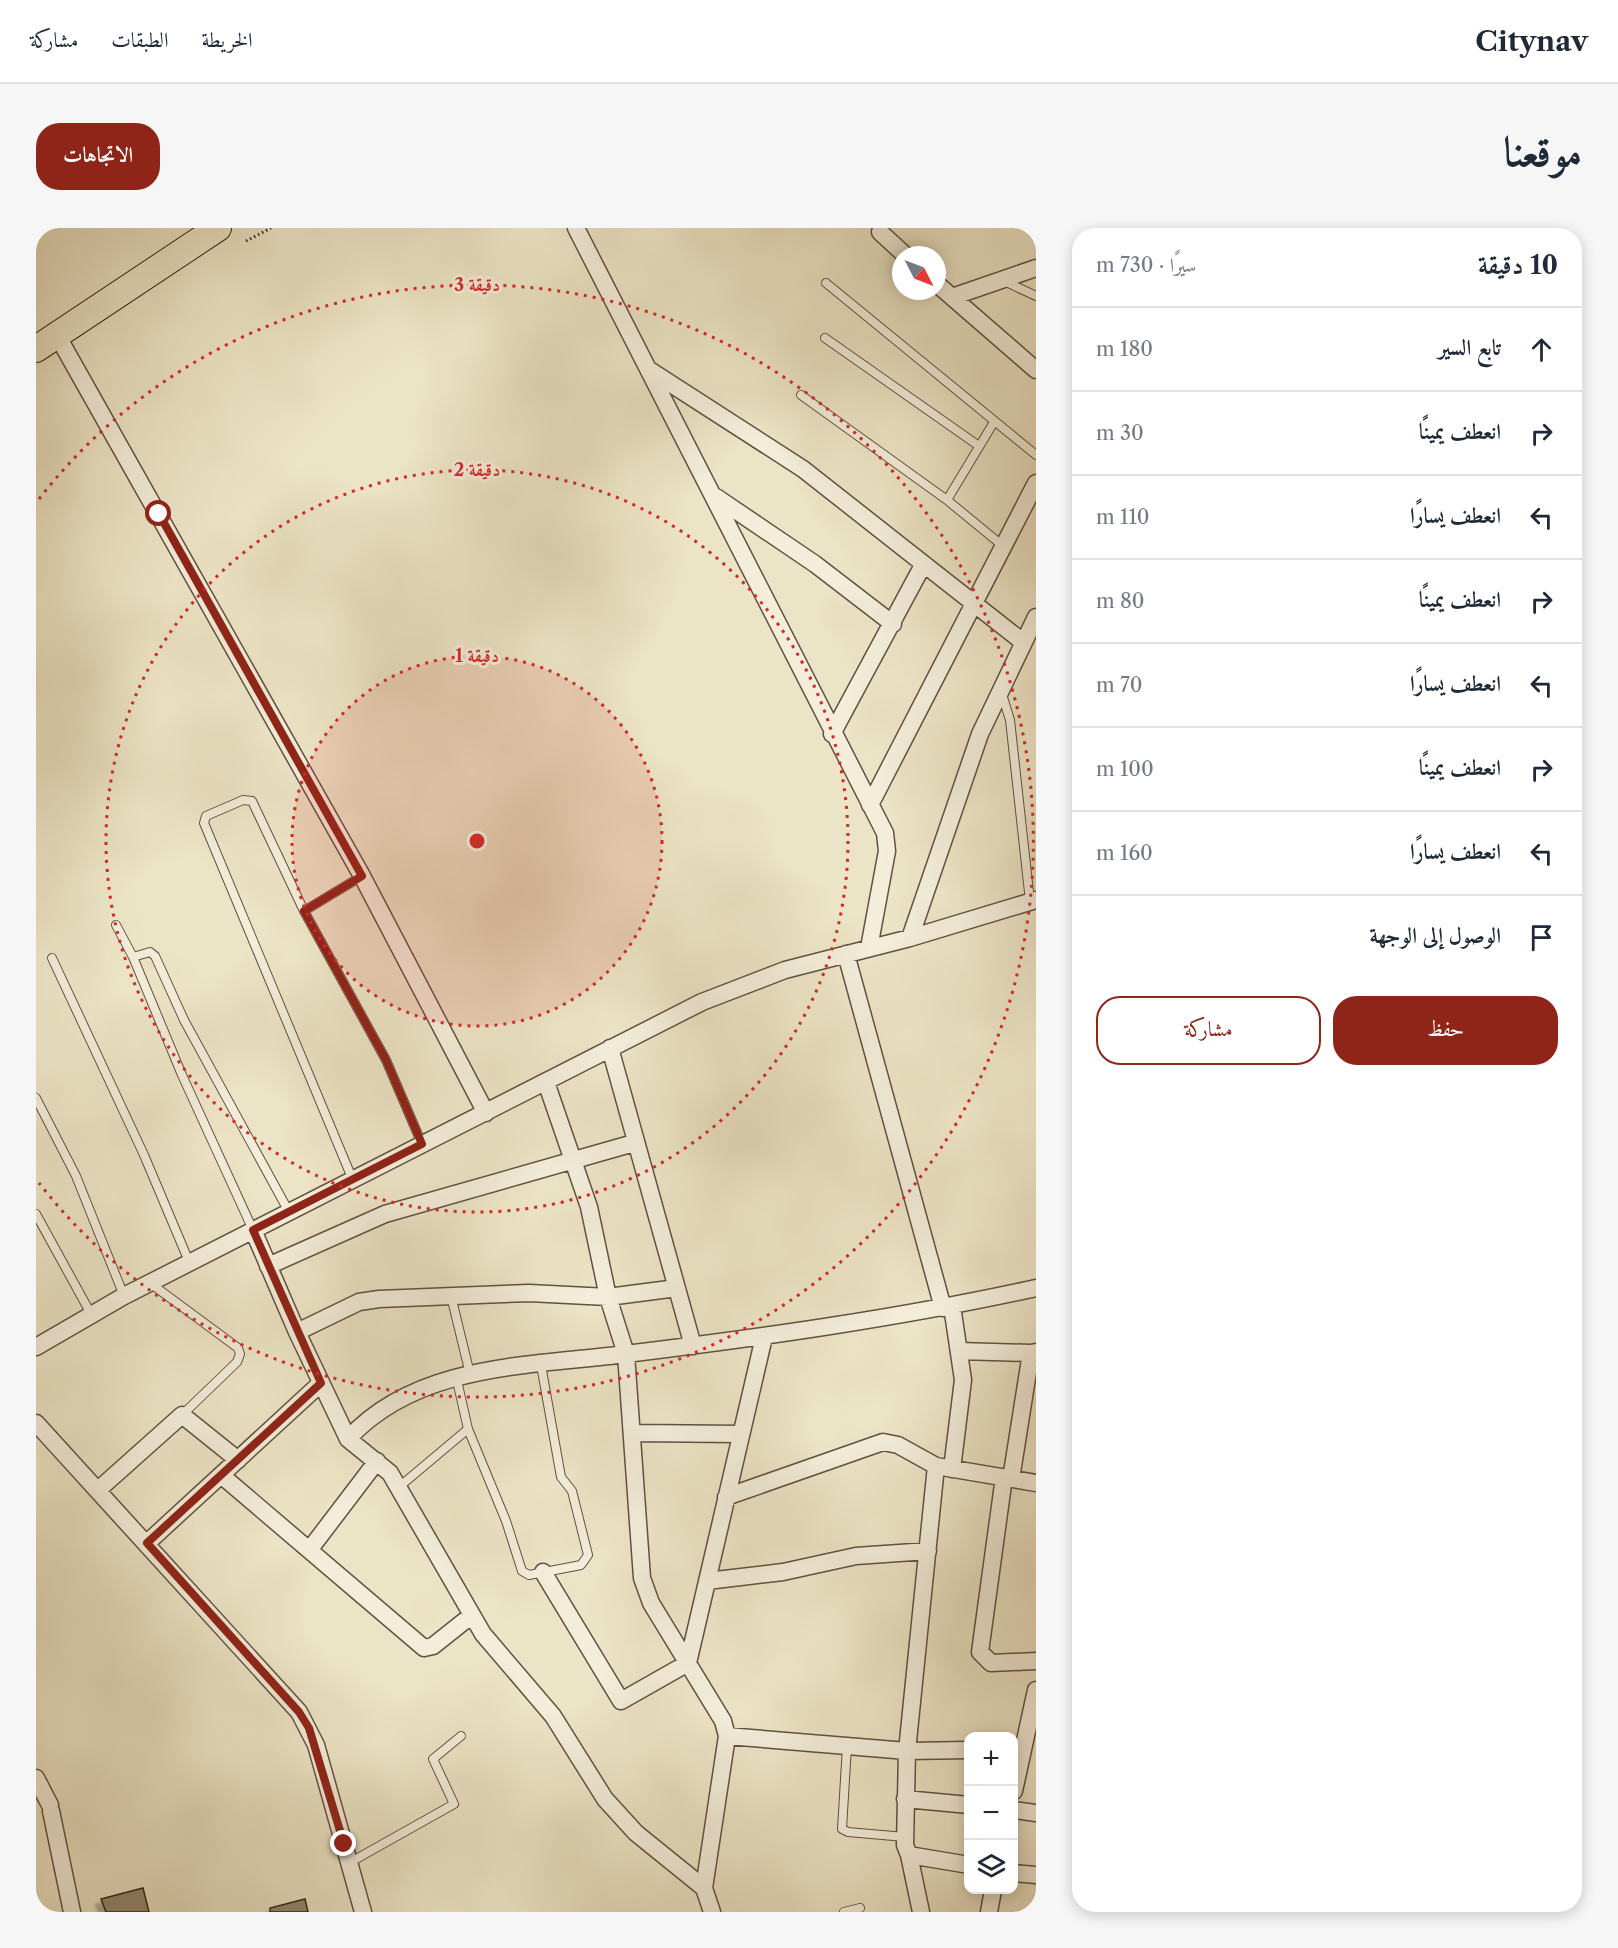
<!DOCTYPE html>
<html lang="ar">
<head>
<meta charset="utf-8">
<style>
	body { margin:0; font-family:"Libre Caslon Text",Amiri,serif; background:#f6f6f7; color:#1f2937; direction:rtl }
	.controls { position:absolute; right:18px; bottom:18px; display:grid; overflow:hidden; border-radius:12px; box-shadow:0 3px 15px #0003 }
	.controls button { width:54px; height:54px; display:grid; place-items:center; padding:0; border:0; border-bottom:2px solid #e0e1e3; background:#fff; color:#1f2937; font:30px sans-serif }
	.compass { position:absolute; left:856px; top:18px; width:54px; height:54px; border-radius:50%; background:#fff; box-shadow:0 3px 15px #0003; rotate:132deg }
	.stop { position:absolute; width:18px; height:18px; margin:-14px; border:4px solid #8f2418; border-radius:50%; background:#fff }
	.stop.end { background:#8f2418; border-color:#fff; box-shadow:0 2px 6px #0008 }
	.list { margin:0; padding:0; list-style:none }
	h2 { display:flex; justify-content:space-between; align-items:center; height:78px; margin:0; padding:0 24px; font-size:26px }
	h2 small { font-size:20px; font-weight:400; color:#747a83 }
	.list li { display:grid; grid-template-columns:39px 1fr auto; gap:18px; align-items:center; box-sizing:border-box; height:84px; padding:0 24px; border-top:2px solid #e0e1e3 }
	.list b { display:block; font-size:22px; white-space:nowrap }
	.list em { font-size:20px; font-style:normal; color:#747a83 }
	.actions { display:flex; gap:12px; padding:18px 24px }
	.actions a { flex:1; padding:14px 0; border:2px solid #8f2418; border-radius:24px; text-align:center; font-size:21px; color:#8f2418 }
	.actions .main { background:#8f2418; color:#fff }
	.icon { flex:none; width:33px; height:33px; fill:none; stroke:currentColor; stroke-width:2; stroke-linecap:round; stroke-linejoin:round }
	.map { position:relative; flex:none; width:1000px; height:1684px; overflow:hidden; direction:ltr; border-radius:24px }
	header { display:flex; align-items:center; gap:36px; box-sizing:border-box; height:84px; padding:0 30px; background:#fff; border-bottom:2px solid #e0e1e3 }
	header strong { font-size:28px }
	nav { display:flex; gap:33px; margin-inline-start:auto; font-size:21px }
	.intro { display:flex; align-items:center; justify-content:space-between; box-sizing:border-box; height:144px; padding:0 36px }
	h1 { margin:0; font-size:42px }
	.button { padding:15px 27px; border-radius:24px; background:#8f2418; color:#fff; font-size:21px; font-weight:700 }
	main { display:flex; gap:36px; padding:0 36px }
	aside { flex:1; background:#fff; border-radius:24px; box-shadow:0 3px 15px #0003 }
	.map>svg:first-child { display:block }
	.building { fill:#938671; stroke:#332015; stroke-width:1.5; filter:url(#shadow) }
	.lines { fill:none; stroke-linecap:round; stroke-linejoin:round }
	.lane-casing { stroke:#615141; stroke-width:10 }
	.street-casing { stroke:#615141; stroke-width:19 }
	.primary-casing { stroke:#332015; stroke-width:28 }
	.path { stroke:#332015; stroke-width:3; stroke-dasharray:1.5 3; stroke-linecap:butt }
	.lane { stroke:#f3edda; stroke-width:8 }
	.street { stroke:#f3edda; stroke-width:16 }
	.primary { stroke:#ece4c6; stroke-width:26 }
	.route { stroke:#8f2418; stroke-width:8 }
	.ring { fill:none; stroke:#d62828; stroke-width:3; stroke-dasharray:3 6 }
	.centre { fill:#d62828; stroke:#f3edda; stroke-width:3 }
	.ring-label { font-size:18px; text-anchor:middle; font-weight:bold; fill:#d62828; stroke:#f3edda; stroke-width:6; stroke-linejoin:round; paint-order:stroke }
</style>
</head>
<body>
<header>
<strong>Citynav</strong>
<nav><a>الخريطة</a><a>الطبقات</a><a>مشاركة</a></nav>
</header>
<div class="intro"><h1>موقعنا</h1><a class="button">الاتجاهات</a></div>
<main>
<aside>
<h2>10 دقيقة<small>سيرًا · 730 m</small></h2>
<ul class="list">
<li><svg class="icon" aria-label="ahead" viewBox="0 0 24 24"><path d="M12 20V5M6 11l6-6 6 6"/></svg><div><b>تابع السير</b></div><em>180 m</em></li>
<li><svg class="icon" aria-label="right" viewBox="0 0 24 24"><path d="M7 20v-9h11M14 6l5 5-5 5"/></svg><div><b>انعطف يمينًا</b></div><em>30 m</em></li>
<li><svg class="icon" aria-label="left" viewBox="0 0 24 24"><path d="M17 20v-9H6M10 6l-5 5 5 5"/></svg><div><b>انعطف يسارًا</b></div><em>110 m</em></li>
<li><svg class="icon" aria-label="right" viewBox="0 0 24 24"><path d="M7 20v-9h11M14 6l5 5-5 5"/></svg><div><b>انعطف يمينًا</b></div><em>80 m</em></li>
<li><svg class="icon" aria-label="left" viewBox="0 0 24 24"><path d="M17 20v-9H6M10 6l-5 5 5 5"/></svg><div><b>انعطف يسارًا</b></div><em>70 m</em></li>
<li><svg class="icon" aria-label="right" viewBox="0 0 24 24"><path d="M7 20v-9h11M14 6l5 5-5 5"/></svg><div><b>انعطف يمينًا</b></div><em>100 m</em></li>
<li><svg class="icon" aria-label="left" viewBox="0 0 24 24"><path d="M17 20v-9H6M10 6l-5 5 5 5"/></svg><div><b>انعطف يسارًا</b></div><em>160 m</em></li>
<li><svg class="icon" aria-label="arrive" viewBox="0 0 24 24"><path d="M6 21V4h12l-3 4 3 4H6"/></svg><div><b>الوصول إلى الوجهة</b></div></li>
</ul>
<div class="actions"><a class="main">حفظ</a><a>مشاركة</a></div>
</aside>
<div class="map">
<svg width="1000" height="1684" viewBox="0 0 1000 1684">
	<defs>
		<filter id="shadow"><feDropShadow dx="-5.5" dy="5.5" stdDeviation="1.5" flood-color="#0004"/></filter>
	</defs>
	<rect width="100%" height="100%" fill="#ece4c6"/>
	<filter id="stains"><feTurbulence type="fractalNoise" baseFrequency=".00333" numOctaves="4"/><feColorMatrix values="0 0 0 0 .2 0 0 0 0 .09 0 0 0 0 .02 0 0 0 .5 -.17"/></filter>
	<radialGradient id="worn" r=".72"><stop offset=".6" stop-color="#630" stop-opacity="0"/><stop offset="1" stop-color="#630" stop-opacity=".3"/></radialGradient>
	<!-- building -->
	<path class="building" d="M107,1660L113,1684H70L65,1671Z
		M269,1671L272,1684H234V1680Z"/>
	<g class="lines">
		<defs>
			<path id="lane" d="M968,53L1000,68
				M790,55L1000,227
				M789,110L943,218
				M765,167L911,272L967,318
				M911,272L958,194
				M965,463L974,492L994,673
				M268,683L326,648
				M80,697L97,729L146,847L217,1002
				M97,729L114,724L119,728L148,792L253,984
				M16,730L108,927L154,1036
				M0,870L40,948L88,1068
				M316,950L168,595L170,588L207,572L216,573L268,683L350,832L386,916
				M0,986L55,1086
				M114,1055L202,1120L204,1126L201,1134L146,1187
				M415,1068L434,1146
				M420,1148L432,1201L470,1293L486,1343L493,1347L545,1337L552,1327L536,1263L525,1249L505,1137
				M363,1259L432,1201
				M811,1518L806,1601L812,1604L869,1609
				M313,1635L418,1576L397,1531L425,1508
				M808,1684L824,1680"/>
			<path id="street" d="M540,0L849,605L851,623L833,720
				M844,4L869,27
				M901,56L1000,142
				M916,69L1000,40
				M21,107L326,648L450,885
				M615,143L767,241L987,414
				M680,269L779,336L857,396
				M796,506L887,337
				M834,577L1000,255
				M874,710L944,506L1000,389
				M810,726L907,1080
				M574,820L657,1118
				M510,854L553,979L572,1069L590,1126C727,1109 864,1090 1000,1060
				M217,1002L261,1104L312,1211L354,1245L447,1406L517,1488L569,1571L600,1605L668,1660
				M232,1038L349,986L598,915
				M916,1078L927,1152L916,1241
				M261,1104L323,1074L343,1071L493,1065L572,1069L641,1060
				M0,1119L88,1068L666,774L749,742L874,710L1000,672
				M923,1123L995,1125
				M0,1195L263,1484L280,1517L327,1684
				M596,1205L705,1206
				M312,1211C381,1135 496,1138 590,1126L606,1350L615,1375L687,1493L691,1508L668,1660L676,1684
				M900,1238L871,1523L869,1617L873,1627L933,1637
				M185,1247L388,1420L397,1418L436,1387
				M968,1249L944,1424L955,1435L1000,1433
				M975,1251L995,1125L1000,1124
				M62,1262L146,1187L202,1232
				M690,1269L847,1214L862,1217L900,1238L1000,1255
				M111,1315L285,1155
				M274,1321L341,1233
				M507,1344L585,1473L652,1435L728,1109
				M671,1353L747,1344L820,1328L892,1323
				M691,1508L871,1523L933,1522
				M0,1550L14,1577
				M978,1563L1000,1462
				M869,1571L933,1577
				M978,1582L1000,1585
				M15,1583L36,1684
				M873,1627L885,1684
				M978,1645L1000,1647
				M953,1684L957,1662"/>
			<path id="primary" d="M0,121L182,0"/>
		</defs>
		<!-- lane casing -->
		<use href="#lane" class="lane-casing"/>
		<!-- street casing -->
		<use href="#street" class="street-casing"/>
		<!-- primary casing -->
		<use href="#primary" class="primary-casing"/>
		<!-- path -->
		<path class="path" d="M210,13L235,0"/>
		<!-- lane -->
		<use href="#lane" class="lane"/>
		<!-- street -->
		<use href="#street" class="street"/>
		<!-- primary -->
		<use href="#primary" class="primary"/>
	</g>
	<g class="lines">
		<!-- route -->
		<path class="route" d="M123,286L326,648L268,683L350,832L386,916L217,1002L285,1155L111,1315L263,1484L273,1500L308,1616"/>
	</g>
	<!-- distance rings -->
	<circle cx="441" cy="613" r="185" fill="#d62828" fill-opacity=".12"/>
	<g class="ring">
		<circle cx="441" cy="613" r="185"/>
		<circle cx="441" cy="613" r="371"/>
		<path d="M3 271A556 556 0 1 1 3 955"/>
	</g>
	<circle cx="441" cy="613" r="9" class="centre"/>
	<g class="ring-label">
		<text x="441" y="63">3 دقيقة</text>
		<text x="441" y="248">2 دقيقة</text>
		<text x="441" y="434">1 دقيقة</text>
	</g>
	<rect width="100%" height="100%" filter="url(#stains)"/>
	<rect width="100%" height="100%" fill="url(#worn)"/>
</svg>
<div class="controls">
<button>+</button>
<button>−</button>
<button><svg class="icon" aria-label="layers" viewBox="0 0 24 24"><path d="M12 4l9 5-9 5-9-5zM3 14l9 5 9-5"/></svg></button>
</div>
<svg class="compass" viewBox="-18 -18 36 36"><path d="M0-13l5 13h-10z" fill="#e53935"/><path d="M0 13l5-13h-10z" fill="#747a83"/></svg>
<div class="stop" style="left:123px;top:286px"></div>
<div class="stop end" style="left:308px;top:1616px"></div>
</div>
</main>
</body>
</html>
